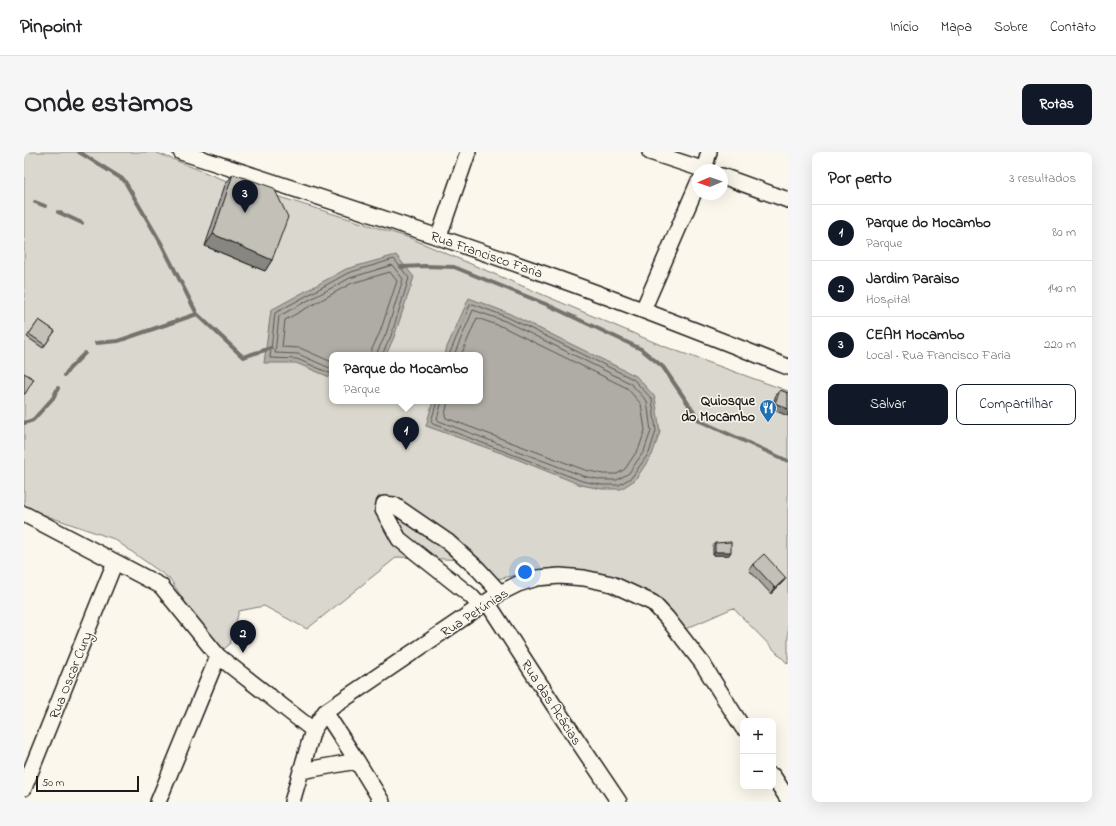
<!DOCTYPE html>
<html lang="pt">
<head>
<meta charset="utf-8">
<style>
	body { margin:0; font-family:"Indie Flower",sans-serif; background:#f6f6f6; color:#202124 }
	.controls { position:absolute; right:12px; bottom:12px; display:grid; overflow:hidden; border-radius:8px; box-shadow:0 4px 16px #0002 }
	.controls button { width:36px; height:36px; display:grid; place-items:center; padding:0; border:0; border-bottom:1px solid #e0e0e0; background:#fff; color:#202124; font:20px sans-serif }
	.compass { position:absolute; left:668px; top:12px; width:36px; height:36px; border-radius:50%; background:#fff; box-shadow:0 4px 16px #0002; rotate:268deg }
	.scale { position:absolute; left:12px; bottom:10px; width:103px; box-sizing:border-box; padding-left:4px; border:2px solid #1c1c1c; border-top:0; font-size:11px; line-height:14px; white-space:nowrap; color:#1c1c1c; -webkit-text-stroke:3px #fbf7ec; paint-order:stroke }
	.you { position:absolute; left:501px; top:420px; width:14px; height:14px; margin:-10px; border:3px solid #fff; border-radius:50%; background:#1a73e8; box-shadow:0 0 0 6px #1a73e833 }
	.badge { display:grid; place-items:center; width:26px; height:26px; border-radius:50%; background:#111827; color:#fff; font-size:13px; font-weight:700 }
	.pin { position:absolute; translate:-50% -33px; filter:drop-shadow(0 1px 2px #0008) }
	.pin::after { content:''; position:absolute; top:21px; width:14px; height:12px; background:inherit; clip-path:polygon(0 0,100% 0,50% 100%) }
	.popup { position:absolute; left:305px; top:200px; width:154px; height:52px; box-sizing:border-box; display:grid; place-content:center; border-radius:8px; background:#fff; filter:drop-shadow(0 1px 3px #0005); font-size:13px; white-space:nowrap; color:#757577 }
	.popup b { font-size:15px; color:#202124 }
	.popup::after { content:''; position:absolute; left:50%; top:100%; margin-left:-8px; border:8px solid transparent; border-top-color:#fff }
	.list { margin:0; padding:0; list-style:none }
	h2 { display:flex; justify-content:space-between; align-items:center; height:52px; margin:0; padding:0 16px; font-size:17px }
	h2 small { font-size:13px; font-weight:400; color:#757577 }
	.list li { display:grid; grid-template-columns:26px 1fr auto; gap:12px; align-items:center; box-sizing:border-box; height:56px; padding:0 16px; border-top:1px solid #e0e0e0 }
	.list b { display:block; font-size:15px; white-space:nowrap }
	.list p { margin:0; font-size:13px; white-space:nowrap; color:#757577 }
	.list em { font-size:13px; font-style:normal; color:#757577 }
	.actions { display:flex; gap:8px; padding:12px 16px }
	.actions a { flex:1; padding:9px 0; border:1px solid #111827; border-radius:8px; text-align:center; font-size:14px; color:#111827 }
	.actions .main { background:#111827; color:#fff }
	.map { position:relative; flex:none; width:764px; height:650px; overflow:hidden; border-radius:8px }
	header { display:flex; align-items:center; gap:24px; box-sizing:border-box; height:56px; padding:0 20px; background:#fff; border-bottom:1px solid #e0e0e0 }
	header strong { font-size:19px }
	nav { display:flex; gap:22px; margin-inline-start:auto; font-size:14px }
	.intro { display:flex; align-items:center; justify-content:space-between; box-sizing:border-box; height:96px; padding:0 24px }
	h1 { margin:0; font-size:28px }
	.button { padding:10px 18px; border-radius:8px; background:#111827; color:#fff; font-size:14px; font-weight:700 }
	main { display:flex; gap:24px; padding:0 24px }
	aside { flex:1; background:#fff; border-radius:8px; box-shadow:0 4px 16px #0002 }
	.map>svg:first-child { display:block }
	.green { fill:#dad7ce; stroke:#7b7a75; fill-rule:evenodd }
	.water { fill:#afaca5; stroke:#74726e }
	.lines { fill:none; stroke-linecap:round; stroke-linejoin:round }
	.shore { stroke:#575653; stroke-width:1 }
	.stream { stroke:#74726e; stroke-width:4 }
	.minor-casing { stroke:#1c1c1c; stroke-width:18 }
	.minor { stroke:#fbf7ec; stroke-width:15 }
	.wall { fill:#a8a59e; stroke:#1c1c1c }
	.shaded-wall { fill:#888681; stroke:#1c1c1c }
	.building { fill:#c3c0b8; stroke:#1c1c1c }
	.labels { text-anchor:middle; stroke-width:3; stroke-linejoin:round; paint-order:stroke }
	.street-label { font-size:14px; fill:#1c1c1c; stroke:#fbf7ec }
	.poi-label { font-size:14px; font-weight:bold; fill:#1c1c1c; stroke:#fbf7ec; text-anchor:end }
</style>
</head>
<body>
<header>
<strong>Pinpoint</strong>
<nav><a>Início</a><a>Mapa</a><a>Sobre</a><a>Contato</a></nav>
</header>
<div class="intro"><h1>Onde estamos</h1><a class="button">Rotas</a></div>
<main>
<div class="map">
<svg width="764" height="650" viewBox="0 0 764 650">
	<rect width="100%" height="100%" fill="#fbf7ec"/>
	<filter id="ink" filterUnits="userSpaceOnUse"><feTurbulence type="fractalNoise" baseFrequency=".025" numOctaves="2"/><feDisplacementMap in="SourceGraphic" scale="8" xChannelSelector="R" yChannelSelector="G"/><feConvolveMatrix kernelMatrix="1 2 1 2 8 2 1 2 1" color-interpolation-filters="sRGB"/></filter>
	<g filter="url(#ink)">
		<!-- green -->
		<path class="green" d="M0,0H131L195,26L386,86L639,194L764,239V512L709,456L659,478L631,442L580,422L529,416L473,427L443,408L373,405L283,477L240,454L215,459L206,492L200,497L186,489L146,427L90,387L0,356ZM308,203H456V249H308Z"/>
		<!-- water -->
		<path class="water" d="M372,103L390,125L370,185L362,203H308V226L272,211H240L247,158L322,117Z
			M445,146L484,161L612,224L631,245L636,280L628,303L611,328L597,337H578L557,333L480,302L402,274L409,249H456V203H421L423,195Z"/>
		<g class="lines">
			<!-- shore -->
			<path class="shore" d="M308,210L276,196L258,195L261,168L328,131L366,120L373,129L356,180L348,197L347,203
				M308,217L274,202L251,201L255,164L326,126L368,113L379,127L362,182L354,198L353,203
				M308,222L273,207L246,206L251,161L324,121L370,107L385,126L367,184L358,203
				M413,249L407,270L409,272L558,329L578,333H595L608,325L625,301L632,279L628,247L609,227L483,165L449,152L446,153L425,203
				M418,249L413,267L415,269L559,324L579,328H593L605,321L620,299L627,279L623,249L606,231L481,169L449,158L430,203
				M424,249L421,263L422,266L561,318L579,322H593L601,317L615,296L621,278L617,252L603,236L479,175L453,166L437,203"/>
			<!-- stream -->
			<path class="stream" d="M55,0L100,28L137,91L173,162L219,205L247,196
				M11,50L21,54
				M34,60L58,71
				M377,115L401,114L430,115L524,153L617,197L639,215L676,269L764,309
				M72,191L94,189L173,162
				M41,223L45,217L61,201
				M0,271L9,268L29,246L34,236"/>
			<defs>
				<path id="minor" d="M157,0C271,37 385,74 498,114C587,145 676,180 764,215
					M626,0L681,18
					M680,18L685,0
					M698,24L764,48
					M415,84L444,0
					M619,158L674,31
					M0,362L137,434L194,504L289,578
					M463,450L529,552L595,650
					M456,454L447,444L375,387L359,358L360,352L370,353L424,390L454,417L476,441
					M301,560L333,609L358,650
					M277,619L333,609
					M749,624L764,647
					M0,636L91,410
					M134,650L194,504
					M268,650L289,578L301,560L476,441L494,432L513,426L536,424L560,426L588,432L629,451L643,466L678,511L719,576"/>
			</defs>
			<!-- minor casing -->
			<use href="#minor" class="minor-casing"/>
			<!-- minor -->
			<use href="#minor" class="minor"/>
		</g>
		<!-- wall -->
		<path class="wall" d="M209,22L248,108L241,119L181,94L201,33Z
			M15,168L31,179L19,196L3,185Z
			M756,238L764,241L747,257L752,243Z
			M691,391L705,403H689V394Z
			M729,412L762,426L758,431L747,442L725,418Z"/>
		<!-- shaded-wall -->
		<path class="shaded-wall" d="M189,82L248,108L241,119L181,94Z
			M751,251L764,257V264L747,257Z
			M691,400H707L705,403H689Z
			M762,426L758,431L747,442L751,436Z"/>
		<!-- building -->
		<path class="building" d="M209,22L250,36L264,65L248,108L189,82Z
			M15,168L31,179L21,193L5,182Z
			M0,221L10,227L1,242H0Z
			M756,238L764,241V257L751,251Z
			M707,390V400H691V391Z
			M740,402L762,426L751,436L729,412Z"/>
	</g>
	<!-- icons -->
	<defs>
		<symbol id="restaurant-pin" viewBox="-11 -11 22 30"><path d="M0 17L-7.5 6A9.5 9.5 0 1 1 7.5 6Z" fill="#1f6fb2" stroke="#fbf7ec"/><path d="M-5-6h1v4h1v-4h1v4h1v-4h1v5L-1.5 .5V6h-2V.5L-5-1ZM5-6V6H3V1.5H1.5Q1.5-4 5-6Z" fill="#fff"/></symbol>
	</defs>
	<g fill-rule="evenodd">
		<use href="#restaurant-pin" x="734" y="246" width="20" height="27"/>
	</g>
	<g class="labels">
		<!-- street labels -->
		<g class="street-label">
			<text transform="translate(463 102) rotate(19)" y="5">Rua Francisco Faria</text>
			<text transform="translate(450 460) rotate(-33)" y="5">Rua Petúnias</text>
			<text transform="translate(46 523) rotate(-68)" y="5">Rua Oscar Cury</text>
			<text transform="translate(528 550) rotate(57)" y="5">Rua das Acácias</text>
		</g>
		<!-- poi labels -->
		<g class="poi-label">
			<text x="731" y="253">Quiosque<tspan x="731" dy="16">do Mocambo</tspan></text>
		</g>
	</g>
</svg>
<div class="controls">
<button>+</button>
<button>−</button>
</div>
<svg class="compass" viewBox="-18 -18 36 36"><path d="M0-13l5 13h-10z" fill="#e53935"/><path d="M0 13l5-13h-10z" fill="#757577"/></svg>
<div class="scale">50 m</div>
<div class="you"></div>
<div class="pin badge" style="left:382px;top:298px">1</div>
<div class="popup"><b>Parque do Mocambo</b>Parque</div>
<div class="pin badge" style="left:219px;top:501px">2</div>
<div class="pin badge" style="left:221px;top:61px">3</div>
</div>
<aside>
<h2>Por perto<small>3 resultados</small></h2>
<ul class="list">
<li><span class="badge">1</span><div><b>Parque do Mocambo</b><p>Parque</p></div><em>80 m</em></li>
<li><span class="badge">2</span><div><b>Jardim Paraiso</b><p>Hospital</p></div><em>140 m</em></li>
<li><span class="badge">3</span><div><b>CEAM Mocambo</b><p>Local · Rua Francisco Faria</p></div><em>220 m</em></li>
</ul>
<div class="actions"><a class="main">Salvar</a><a>Compartilhar</a></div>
</aside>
</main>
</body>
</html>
